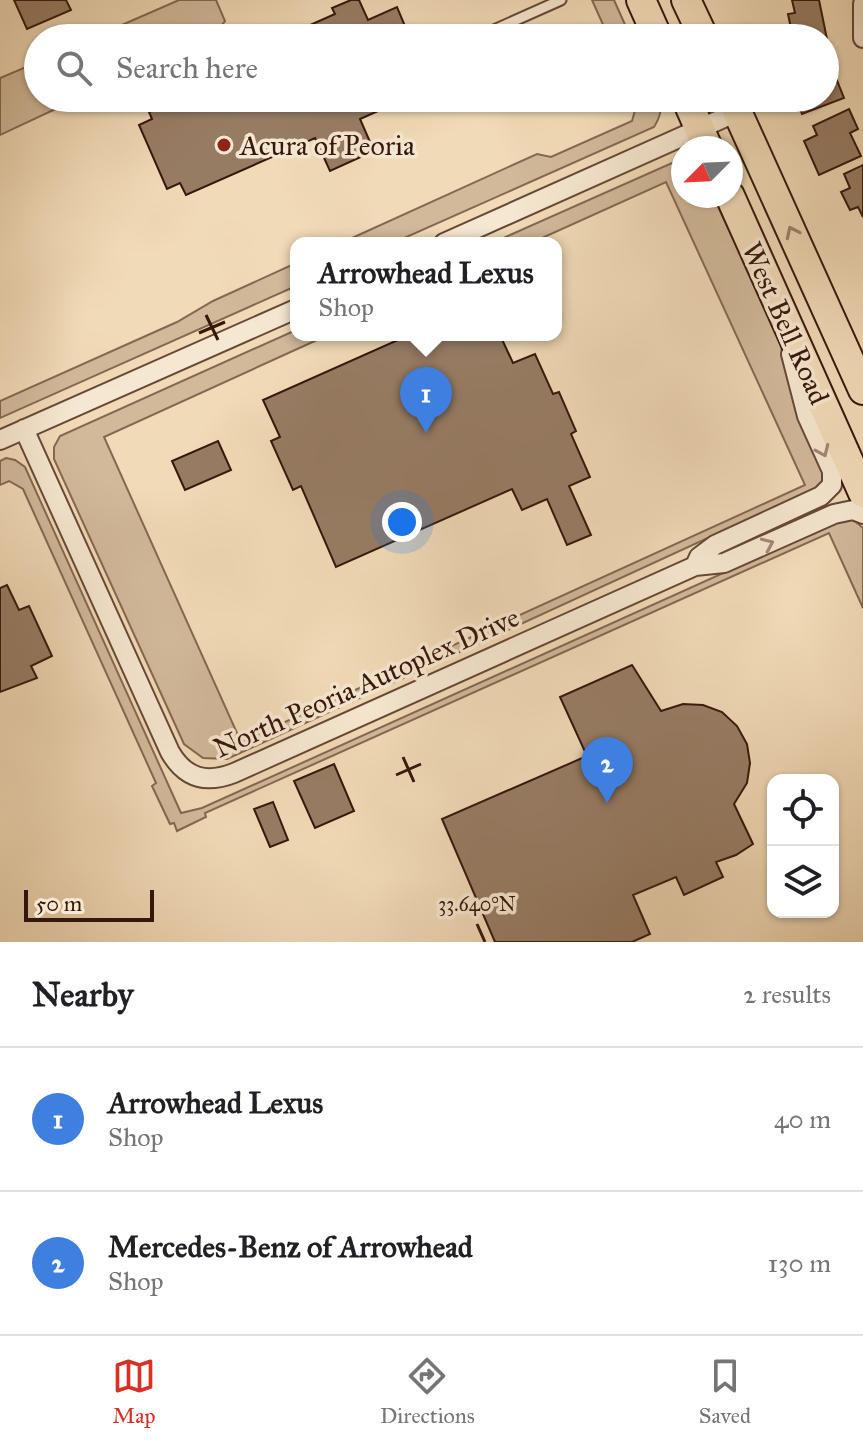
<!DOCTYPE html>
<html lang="en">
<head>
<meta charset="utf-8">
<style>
	body { margin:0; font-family:"IM FELL Great Primer",serif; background:#f6f6f6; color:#202124 }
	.controls { position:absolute; right:24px; bottom:24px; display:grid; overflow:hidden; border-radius:16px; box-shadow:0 2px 6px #0004 }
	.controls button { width:72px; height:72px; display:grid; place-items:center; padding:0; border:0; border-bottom:2px solid #e0e0e0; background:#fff; color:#202124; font:40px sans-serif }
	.compass { position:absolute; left:671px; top:136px; width:72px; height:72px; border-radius:50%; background:#fff; box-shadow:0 2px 6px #0004; rotate:246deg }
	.scale { position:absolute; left:24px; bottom:20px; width:130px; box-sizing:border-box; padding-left:8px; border:4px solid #36170b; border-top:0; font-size:22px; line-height:28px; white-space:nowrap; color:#36170b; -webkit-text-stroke:6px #f6e7d0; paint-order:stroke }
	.you { position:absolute; left:402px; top:522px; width:28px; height:28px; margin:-20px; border:6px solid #fff; border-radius:50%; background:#1a73e8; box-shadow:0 0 0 12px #1a73e833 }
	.badge { display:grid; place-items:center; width:52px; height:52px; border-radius:50%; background:#d93025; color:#fff; font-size:26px; font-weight:700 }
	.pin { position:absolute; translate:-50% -66px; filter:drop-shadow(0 2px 4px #0008) }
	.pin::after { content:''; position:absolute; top:42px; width:28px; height:24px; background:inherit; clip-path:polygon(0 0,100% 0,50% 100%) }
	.popup { position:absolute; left:290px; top:237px; width:272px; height:104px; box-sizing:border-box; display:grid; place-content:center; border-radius:16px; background:#fff; filter:drop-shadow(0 2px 6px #0005); font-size:26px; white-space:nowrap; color:#757577 }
	.popup b { font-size:30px; color:#202124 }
	.popup::after { content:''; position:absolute; left:50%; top:100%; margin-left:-16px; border:16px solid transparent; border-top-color:#fff }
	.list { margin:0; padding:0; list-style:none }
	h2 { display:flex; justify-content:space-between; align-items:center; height:104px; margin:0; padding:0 32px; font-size:34px }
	h2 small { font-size:26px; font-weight:400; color:#757577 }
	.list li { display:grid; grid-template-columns:52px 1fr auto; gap:24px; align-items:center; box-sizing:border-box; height:144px; padding:0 32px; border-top:2px solid #e0e0e0 }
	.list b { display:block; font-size:30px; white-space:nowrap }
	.list p { margin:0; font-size:26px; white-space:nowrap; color:#757577 }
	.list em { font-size:26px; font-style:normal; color:#757577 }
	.icon { flex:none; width:44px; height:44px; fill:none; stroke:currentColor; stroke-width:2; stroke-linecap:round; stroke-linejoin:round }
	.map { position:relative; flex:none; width:863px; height:942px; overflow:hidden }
	.search { position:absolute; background:#fff; box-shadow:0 2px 6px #0004; left:24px; right:24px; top:24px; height:88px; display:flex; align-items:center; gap:20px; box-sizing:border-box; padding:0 28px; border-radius:44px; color:#757577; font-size:30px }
	.sheet { height:392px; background:#fff }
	nav { display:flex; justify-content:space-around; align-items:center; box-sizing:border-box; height:112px; border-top:2px solid #e0e0e0; background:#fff; font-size:22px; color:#757577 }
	nav a { display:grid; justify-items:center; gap:4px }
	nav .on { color:#d93025 }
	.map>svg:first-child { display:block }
	.green { fill:#d1b99a; stroke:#846852; stroke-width:2 }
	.building { fill:#977c64; stroke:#36170b; stroke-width:2 }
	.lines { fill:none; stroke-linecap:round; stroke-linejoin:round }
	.lane-casing { stroke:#654836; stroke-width:13 }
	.street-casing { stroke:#654836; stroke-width:22 }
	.primary-casing { stroke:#36170b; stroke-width:32 }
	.lane { stroke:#f6e7d0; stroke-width:9 }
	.street { stroke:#f6e7d0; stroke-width:18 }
	.primary { stroke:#f1dab7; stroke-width:28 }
	.oneway { stroke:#9d826a }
	.oneway2 { stroke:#a08977 }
	.ticks { fill:none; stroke:#36170b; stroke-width:3 }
	.poi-dot { fill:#8f2418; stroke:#f6e7d0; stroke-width:3 }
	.labels { text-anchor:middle; stroke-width:7; stroke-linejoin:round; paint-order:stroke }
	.poi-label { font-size:28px; fill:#36170b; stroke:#f6e7d0; text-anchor:start }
	.street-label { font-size:28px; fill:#36170b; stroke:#f6e7d0 }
	.ticks-label { font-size:20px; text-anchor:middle; fill:#36170b; stroke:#f6e7d0; stroke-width:7; stroke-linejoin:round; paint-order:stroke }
</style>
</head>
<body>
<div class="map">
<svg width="863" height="942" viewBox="0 0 863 942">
	<rect width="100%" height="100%" fill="#f1dab7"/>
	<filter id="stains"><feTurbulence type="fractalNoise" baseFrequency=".0025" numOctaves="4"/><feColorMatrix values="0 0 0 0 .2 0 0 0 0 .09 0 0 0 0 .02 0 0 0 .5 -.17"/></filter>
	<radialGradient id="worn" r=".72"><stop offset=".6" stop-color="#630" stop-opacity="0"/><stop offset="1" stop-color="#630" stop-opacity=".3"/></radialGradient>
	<!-- green -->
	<path class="green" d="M179,0H216L225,21L214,35L208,38H92Z
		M592,0H614L631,38H609Z
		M38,62V98H79L0,135V78Z
		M635,98H658C663,109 660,117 654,127L393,243H341L537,154L551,157L632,121L637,103Z
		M683,162V196H713L777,332L798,411L826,473L823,485L227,759L203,758L184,744L54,459V447L60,436L296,330V335H328L104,437L241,742L805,485L666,182L531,243H492L672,163Z
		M296,263V286L0,418V401L177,322L213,301Z
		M6,458L15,460L25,467L181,813L202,808L843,519L854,520L863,528V608L829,533L205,813L206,817L177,831L174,823L170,824L152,786L156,783L23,489L9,481L0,485V461Z"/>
	<!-- building -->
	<path class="building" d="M14,0H66L71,10L27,29Z
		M351,0H359L368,20L397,7L410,38H281L335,14L332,8Z
		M792,0H819L828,44H825V38H793L788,14L795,13Z
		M826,53L844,98L802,114L796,98H825Z
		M181,98H407L360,119L374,151L330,171L315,138L186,195L180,183L167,189L139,125L152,119L149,112Z
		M849,109L858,129L850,133L861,156L819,175L804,141L817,135L813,126Z
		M863,165V217L858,207L850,210L841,192L850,188L844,174Z
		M409,335H500L513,363L535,354L553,394L559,392L576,431L571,434L590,477L569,486L591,535L567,545L547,499L522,510L512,489L336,567L301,486L293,490L271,441L280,437L263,400Z
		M218,441L231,470L185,490L172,461Z
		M7,585L19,610L29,606L52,656L31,666L37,678L0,692V588Z
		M632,665L661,711L683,704L703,705L722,712L737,726L747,744L750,763L747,783L734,804L753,844L736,855L716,862L723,877L684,895L676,877L633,895L650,934L632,942H495L442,819L587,756L560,697Z
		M334,764L354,811L315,828L294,781Z
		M273,802L288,840L270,847L254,809Z"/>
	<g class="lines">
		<defs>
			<path id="lane" d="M476,38L561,0"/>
			<path id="street" d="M863,4V38
				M444,243L737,112
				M24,429L170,752C185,778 206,784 234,773L695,566L724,563L834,514L853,510L863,514
				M0,440L296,309
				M695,566L699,557L715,545L821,496L832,485V471L807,416L791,354"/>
			<path id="primary" d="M641,0L658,38
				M686,0L704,38
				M686,98L708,148
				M731,98L863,390
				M730,196L863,493"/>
		</defs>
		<!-- lane casing -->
		<use href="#lane" class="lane-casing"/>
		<!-- street casing -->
		<use href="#street" class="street-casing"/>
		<!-- primary casing -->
		<use href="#primary" class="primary-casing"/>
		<!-- lane -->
		<use href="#lane" class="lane"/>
		<!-- street -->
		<use href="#street" class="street"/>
		<!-- primary -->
		<use href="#primary" class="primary"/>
	</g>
	<!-- one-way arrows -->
	<defs><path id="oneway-chevron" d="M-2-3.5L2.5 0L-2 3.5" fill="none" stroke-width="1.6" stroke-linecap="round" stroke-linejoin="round" transform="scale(2)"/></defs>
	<use class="oneway" href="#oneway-chevron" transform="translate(792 232) rotate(-115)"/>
	<g class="oneway2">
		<use href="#oneway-chevron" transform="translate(823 451) rotate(66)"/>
		<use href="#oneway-chevron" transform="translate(768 544) rotate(-24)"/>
	</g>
	<!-- ticks -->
	<path class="ticks" d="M206,315L218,340M199,333L225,322M403,757L414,782M396,775L421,764M477,924L485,942"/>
	<!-- markers -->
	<circle class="poi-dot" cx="224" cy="145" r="8"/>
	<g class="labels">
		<!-- poi labels -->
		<g class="poi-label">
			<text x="240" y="155">Acura of Peoria</text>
		</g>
		<!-- street labels -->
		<g class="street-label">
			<text transform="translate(786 323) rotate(66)" y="10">West Bell Road</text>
			<text transform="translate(366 682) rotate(-24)" y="10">North Peoria Autoplex Drive</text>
		</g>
	</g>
	<g class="ticks-label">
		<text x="477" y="911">33.640°N</text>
	</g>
	<rect width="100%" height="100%" filter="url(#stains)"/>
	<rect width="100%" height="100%" fill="url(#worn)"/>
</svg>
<div class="controls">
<button><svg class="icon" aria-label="locate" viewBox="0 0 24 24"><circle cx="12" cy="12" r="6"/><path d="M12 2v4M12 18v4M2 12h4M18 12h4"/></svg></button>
<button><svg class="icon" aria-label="layers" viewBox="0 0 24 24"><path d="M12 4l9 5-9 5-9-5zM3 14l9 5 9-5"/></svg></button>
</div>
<svg class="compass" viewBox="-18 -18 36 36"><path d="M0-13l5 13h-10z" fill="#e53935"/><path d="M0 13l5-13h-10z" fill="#757577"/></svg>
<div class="scale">50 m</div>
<div class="you"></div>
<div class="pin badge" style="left:426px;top:433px;background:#3f7fe0">1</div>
<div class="popup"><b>Arrowhead Lexus</b>Shop</div>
<div class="pin badge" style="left:607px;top:803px;background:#3f7fe0">2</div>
<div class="search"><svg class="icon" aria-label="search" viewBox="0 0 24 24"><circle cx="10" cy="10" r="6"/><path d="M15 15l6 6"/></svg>Search here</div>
</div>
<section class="sheet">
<h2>Nearby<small>2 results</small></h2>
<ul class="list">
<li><span class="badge" style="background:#3f7fe0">1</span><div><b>Arrowhead Lexus</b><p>Shop</p></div><em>40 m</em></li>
<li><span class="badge" style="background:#3f7fe0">2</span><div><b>Mercedes-Benz of Arrowhead</b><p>Shop</p></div><em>130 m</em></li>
</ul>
</section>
<nav>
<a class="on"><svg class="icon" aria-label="map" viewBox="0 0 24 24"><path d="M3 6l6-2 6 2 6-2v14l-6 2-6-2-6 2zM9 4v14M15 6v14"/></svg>Map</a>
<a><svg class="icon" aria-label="directions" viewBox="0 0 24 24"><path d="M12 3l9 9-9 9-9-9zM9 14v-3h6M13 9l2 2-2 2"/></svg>Directions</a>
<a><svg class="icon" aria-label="saved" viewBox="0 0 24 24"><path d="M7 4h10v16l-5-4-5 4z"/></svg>Saved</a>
</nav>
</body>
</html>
